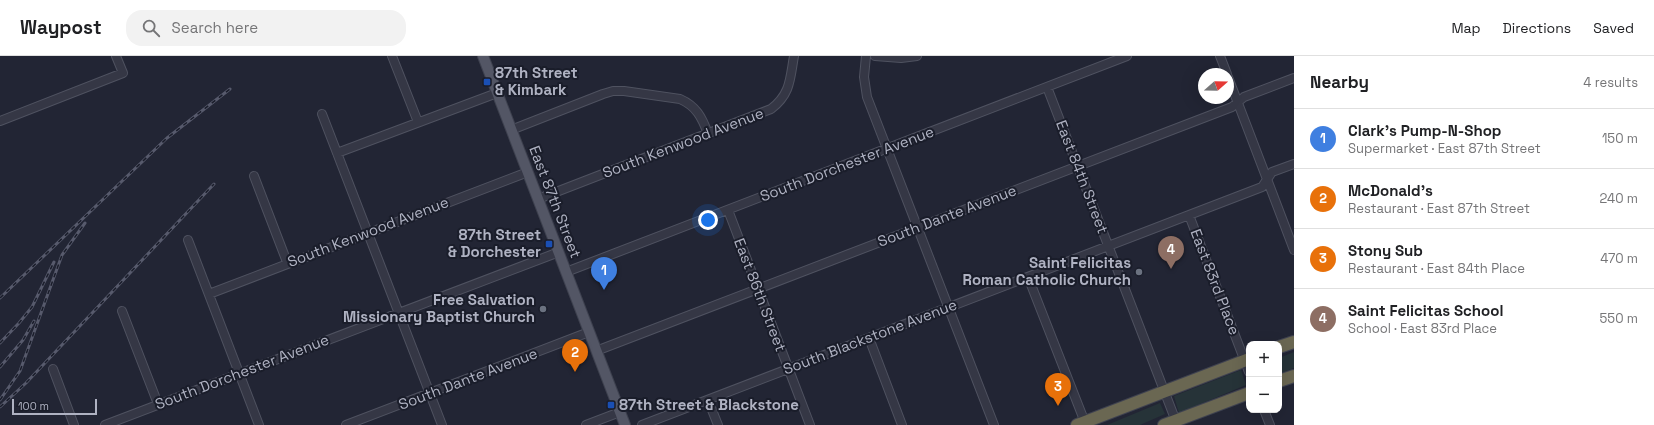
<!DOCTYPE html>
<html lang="en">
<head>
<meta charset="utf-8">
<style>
	body { margin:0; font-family:"Space Grotesk",sans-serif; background:#f2f2f2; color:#202124 }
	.controls { position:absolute; right:12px; bottom:12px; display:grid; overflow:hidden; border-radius:8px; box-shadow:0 4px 16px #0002 }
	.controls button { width:36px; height:36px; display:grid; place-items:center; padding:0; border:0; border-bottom:1px solid #e0e0e0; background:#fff; color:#202124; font:20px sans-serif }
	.compass { position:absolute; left:1198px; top:12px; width:36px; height:36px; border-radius:50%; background:#fff; box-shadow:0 4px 16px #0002; rotate:70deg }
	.scale { position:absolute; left:12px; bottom:10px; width:85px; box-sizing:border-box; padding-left:4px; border:2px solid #afb2c2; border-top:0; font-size:11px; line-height:14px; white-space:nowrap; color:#afb2c2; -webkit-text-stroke:3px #1a1d2a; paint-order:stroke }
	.you { position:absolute; left:708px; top:164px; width:14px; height:14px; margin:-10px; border:3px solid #fff; border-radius:50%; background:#1a73e8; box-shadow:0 0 0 6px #1a73e833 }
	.badge { display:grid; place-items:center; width:26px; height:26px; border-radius:50%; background:#d93025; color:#fff; font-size:13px; font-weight:700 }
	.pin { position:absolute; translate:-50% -33px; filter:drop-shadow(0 1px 2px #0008) }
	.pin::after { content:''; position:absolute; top:21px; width:14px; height:12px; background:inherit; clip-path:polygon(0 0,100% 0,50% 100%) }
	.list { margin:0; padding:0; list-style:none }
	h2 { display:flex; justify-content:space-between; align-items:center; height:52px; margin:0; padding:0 16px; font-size:17px }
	h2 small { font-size:13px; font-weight:400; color:#757577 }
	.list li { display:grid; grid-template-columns:26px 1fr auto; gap:12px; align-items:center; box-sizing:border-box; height:60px; padding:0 16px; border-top:1px solid #e0e0e0 }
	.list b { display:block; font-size:15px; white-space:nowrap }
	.list p { margin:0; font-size:13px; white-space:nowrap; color:#757577 }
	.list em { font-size:13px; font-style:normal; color:#757577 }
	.icon { flex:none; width:22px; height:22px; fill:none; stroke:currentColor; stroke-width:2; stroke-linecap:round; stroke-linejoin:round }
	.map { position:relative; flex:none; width:1294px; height:369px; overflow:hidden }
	header { display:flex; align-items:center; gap:24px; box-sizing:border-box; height:56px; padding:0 20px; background:#fff; border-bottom:1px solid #e0e0e0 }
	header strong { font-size:19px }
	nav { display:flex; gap:22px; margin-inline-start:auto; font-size:14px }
	.search { width:280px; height:36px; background:#f2f2f2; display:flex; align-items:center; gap:10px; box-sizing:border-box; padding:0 14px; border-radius:16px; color:#757577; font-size:15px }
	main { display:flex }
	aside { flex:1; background:#fff }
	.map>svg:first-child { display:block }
	.green { fill:#263338 }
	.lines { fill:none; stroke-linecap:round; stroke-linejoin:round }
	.minor-casing { stroke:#4f5260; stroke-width:10 }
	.major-casing { stroke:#3e414f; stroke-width:12 }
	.highway-casing { stroke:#3f4250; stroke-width:14 }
	.minor { stroke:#353745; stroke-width:8 }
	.major { stroke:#535665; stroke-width:10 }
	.highway { stroke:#6a6752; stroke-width:12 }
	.rail-casing { stroke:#575a6c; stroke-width:3 }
	.rail { stroke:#1a1d2a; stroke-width:1.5; stroke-dasharray:4.5; stroke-linecap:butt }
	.transit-dot { fill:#1a4fb4; stroke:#1a1d2a; stroke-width:1.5 }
	.worship-dot { fill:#6b7280; stroke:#1a1d2a; stroke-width:1.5 }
	.labels { text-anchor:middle; stroke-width:4; stroke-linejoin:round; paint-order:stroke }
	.poi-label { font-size:15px; font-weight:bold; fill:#afb2c2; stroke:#1a1d2a; text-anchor:end }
	.street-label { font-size:15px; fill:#afb2c2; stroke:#1a1d2a }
</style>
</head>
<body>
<header>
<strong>Waypost</strong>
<div class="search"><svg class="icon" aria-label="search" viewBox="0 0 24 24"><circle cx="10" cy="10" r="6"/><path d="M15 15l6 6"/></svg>Search here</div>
<nav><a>Map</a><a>Directions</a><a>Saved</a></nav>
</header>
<main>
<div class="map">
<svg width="1294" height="369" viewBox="0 0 1294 369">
	<rect width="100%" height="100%" fill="#222534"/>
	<!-- green -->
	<path class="green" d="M1294,296V312L1279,318V302Z
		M1241,314L1246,329L1179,357L1174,340Z
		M1160,347L1165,358L1140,369H1107Z"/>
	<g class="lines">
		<defs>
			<path id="minor" d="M392,0L418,66
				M866,0L864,21L867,41L994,369
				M875,0L901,2L917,0
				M1220,0L1227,18
				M1228,21L1294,194
				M1047,31L1177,368
				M322,58L442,369
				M0,65L123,17L116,0
				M511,74L603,38L613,35H624L680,43C696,50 702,61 708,78
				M337,97L497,37
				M254,120L287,206
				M538,143L771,53C791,38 790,22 794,0
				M728,154L810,369
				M1189,159L1249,316
				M188,184L259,369
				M566,216L1127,0
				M1028,221L1086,369
				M209,238L528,116
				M122,255L158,348
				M869,282L902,369
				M596,295L1232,51L1244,41L1294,22
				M53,313L74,369
				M708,344L718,369
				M1264,354L1270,369
				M105,369L559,196
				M346,369L589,276
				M586,369L620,356
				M642,369L1262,131L1272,116L1294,108"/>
			<path id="major" d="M483,0L625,369"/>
			<path id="highway" d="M1279,291L1294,286
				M1279,325L1294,320
				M1077,369L1249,303
				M1164,369L1249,337"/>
		</defs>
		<!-- minor casing -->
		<use href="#minor" class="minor-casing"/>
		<!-- major casing -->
		<use href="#major" class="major-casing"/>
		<!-- highway casing -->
		<use href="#highway" class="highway-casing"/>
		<!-- minor -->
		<use href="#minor" class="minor"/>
		<!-- major -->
		<use href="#major" class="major"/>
		<!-- highway -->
		<use href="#highway" class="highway"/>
		<defs>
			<path id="rail" d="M0,242L167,82L230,33
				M0,287L19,267L32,251L54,206
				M0,311L23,284L34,265
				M0,344L20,315L62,199L85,167
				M0,351L26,327L214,128"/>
		</defs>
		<!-- rail casing -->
		<use href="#rail" class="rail-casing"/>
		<!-- rail -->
		<use href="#rail" class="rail"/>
	</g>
	<!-- markers -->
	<g class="transit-dot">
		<rect x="483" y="22" width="8" height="8" rx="2"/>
		<rect x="545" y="184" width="8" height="8" rx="2"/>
		<rect x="607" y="345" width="8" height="8" rx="2"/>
	</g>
	<g class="worship-dot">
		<circle cx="1139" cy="216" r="4"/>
		<circle cx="543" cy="253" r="4"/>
	</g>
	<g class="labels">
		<!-- poi labels -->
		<g class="poi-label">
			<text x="495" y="22" text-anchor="start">87th Street<tspan x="495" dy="17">&amp; Kimbark</tspan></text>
			<text x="541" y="184">87th Street<tspan x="541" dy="17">&amp; Dorchester</tspan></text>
			<text x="1131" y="212">Saint Felicitas<tspan x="1131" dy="17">Roman Catholic Church</tspan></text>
			<text x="535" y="249">Free Salvation<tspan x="535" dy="17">Missionary Baptist Church</tspan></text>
			<text x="619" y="354" text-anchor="start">87th Street &amp; Blackstone</text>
		</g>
		<!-- street labels -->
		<g class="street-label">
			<text transform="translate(683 87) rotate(-21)" y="5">South Kenwood Avenue</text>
			<text transform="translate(847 108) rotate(-21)" y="5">South Dorchester Avenue</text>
			<text transform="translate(1082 121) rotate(69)" y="5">East 84th Street</text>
			<text transform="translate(555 146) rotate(69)" y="5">East 87th Street</text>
			<text transform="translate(947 160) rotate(-21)" y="5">South Dante Avenue</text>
			<text transform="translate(368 176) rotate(-21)" y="5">South Kenwood Avenue</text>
			<text transform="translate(1215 226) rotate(69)" y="5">East 83rd Place</text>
			<text transform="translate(760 239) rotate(69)" y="5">East 86th Street</text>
			<text transform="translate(870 281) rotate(-21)" y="5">South Blackstone Avenue</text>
			<text transform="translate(242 316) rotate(-21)" y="5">South Dorchester Avenue</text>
			<text transform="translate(468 323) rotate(-21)" y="5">South Dante Avenue</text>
		</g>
	</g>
</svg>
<div class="controls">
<button>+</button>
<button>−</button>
</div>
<svg class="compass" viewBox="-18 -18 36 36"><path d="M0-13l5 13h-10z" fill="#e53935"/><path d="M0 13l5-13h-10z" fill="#757577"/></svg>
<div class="scale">100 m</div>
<div class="you"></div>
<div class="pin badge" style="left:604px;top:234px;background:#3f7fe0">1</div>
<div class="pin badge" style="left:575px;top:316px;background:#e8710a">2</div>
<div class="pin badge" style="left:1058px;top:350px;background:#e8710a">3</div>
<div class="pin badge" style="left:1171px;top:213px;background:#8d6e63">4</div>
</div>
<aside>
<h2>Nearby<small>4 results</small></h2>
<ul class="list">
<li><span class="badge" style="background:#3f7fe0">1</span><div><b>Clark's Pump-N-Shop</b><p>Supermarket · East 87th Street</p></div><em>150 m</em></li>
<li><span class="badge" style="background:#e8710a">2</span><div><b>McDonald's</b><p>Restaurant · East 87th Street</p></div><em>240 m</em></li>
<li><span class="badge" style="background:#e8710a">3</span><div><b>Stony Sub</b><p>Restaurant · East 84th Place</p></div><em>470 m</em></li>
<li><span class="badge" style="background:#8d6e63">4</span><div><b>Saint Felicitas School</b><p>School · East 83rd Place</p></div><em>550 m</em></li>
</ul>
</aside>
</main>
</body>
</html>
